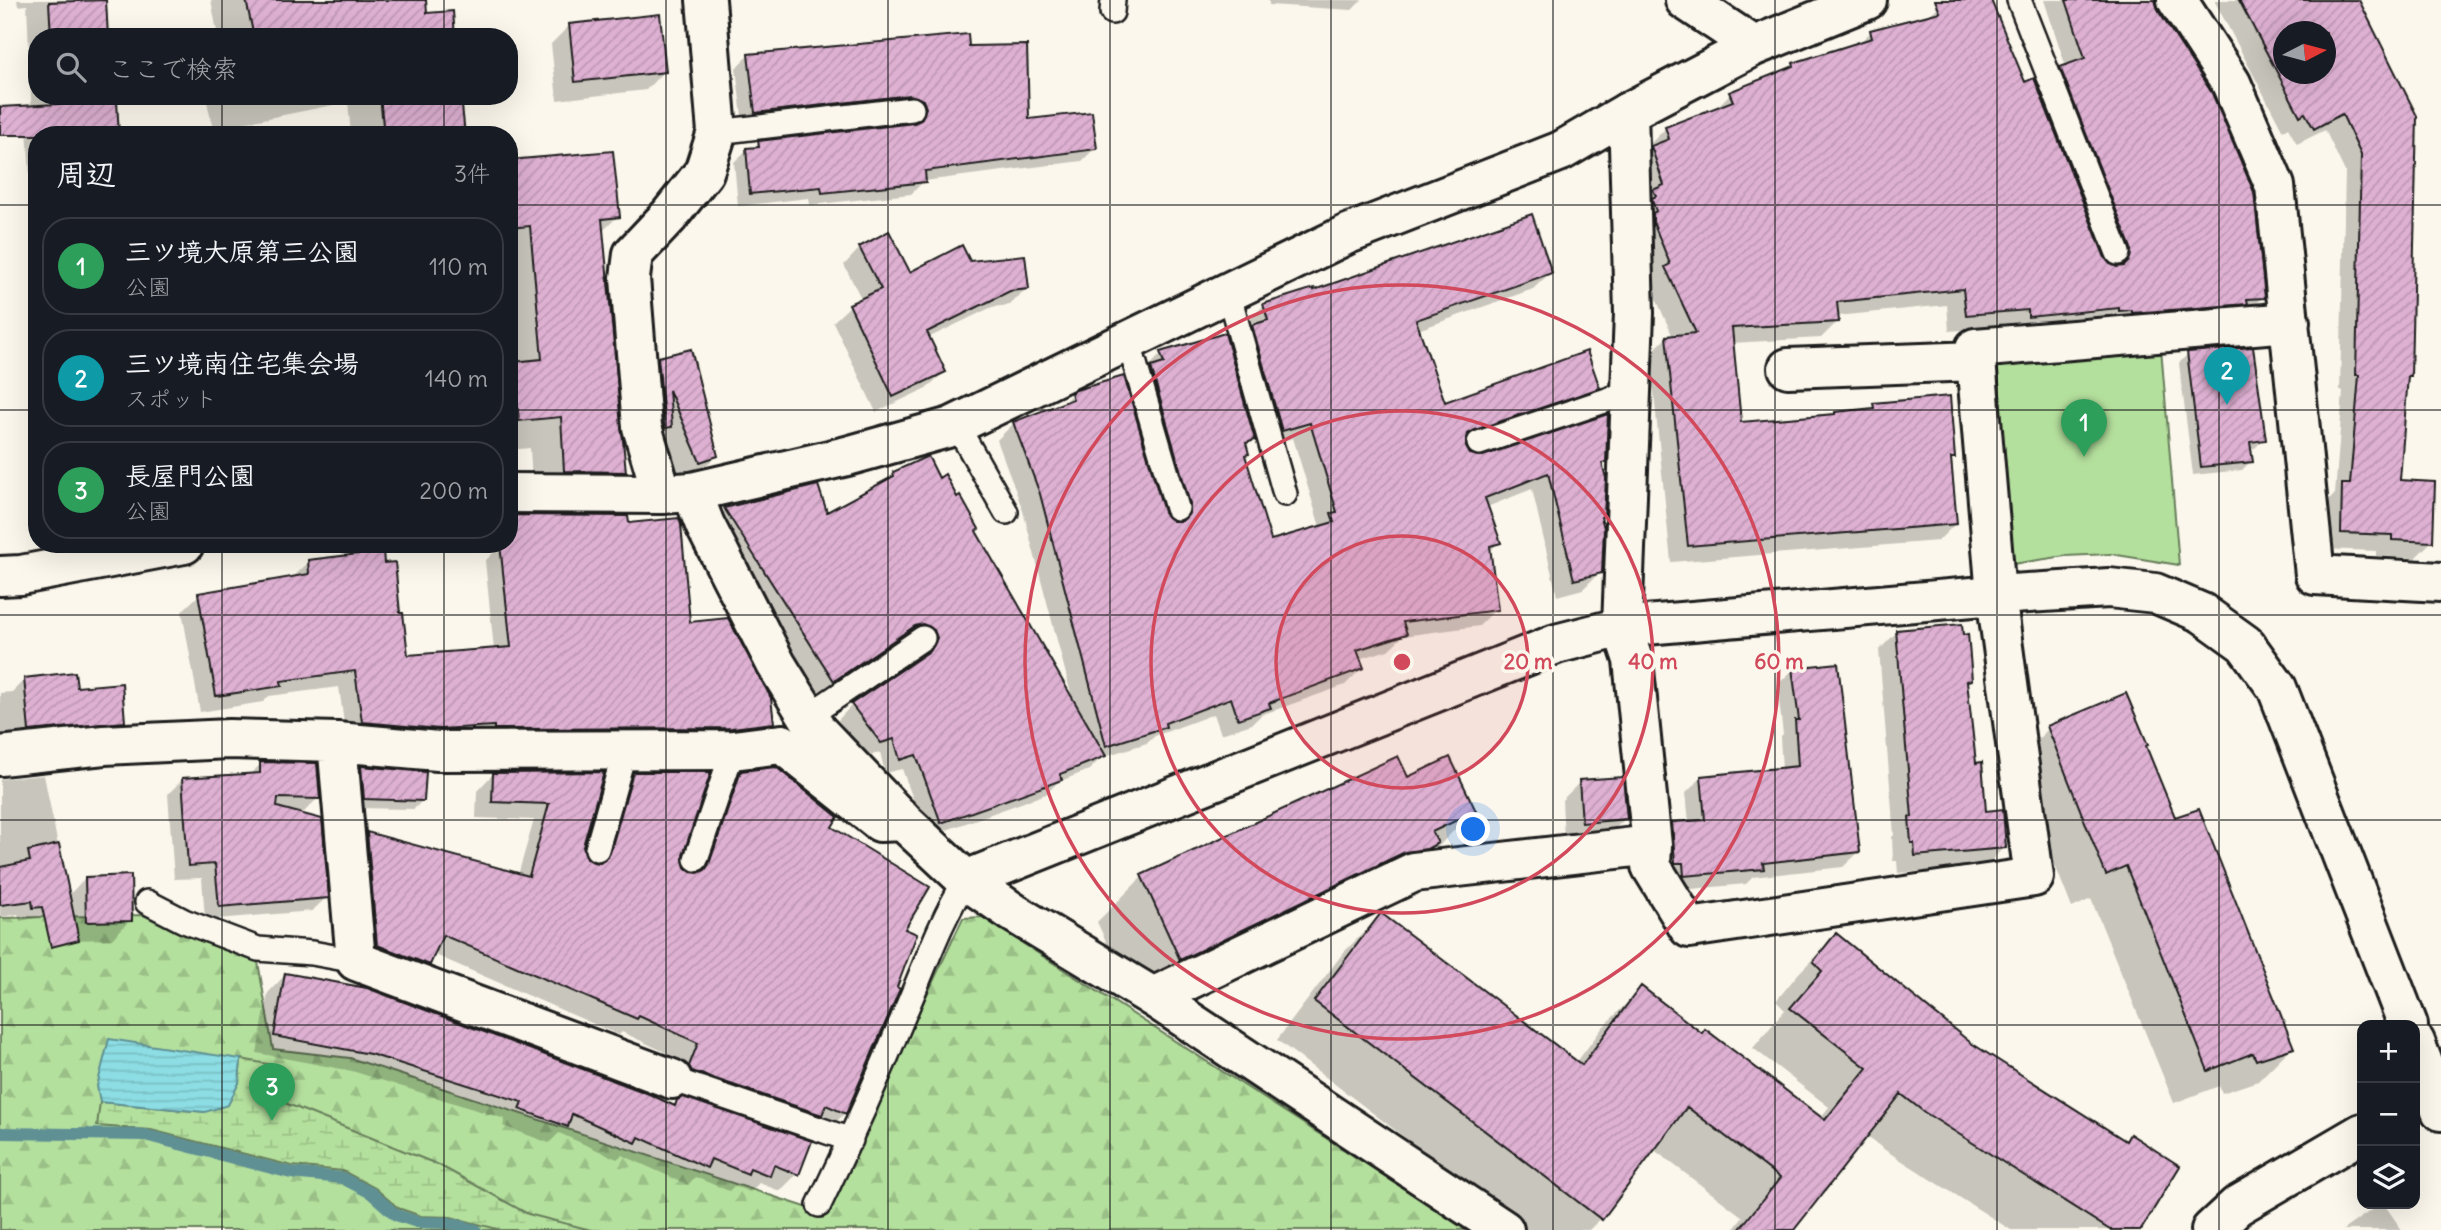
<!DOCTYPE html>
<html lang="ja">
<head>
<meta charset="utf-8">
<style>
	body { margin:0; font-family:Delius,"Klee One",sans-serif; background:#20242c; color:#f1f3f6 }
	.controls { position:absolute; right:21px; bottom:21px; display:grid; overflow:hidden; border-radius:14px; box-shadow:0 7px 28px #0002 }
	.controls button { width:63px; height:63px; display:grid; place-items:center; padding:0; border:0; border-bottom:2px solid #363941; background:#171b24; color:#f1f3f6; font:35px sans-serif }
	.compass { position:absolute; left:2273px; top:21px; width:63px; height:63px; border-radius:50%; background:#171b24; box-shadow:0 7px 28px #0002; rotate:84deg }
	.you { position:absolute; left:1474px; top:830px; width:24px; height:24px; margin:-18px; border:5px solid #fff; border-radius:50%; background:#1a73e8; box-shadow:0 0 0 10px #1a73e833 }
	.badge { display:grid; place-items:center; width:46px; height:46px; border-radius:50%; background:#2563eb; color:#fff; font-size:23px; font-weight:700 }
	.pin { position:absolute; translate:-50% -58px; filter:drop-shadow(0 2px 4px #0008) }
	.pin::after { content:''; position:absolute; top:37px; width:24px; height:21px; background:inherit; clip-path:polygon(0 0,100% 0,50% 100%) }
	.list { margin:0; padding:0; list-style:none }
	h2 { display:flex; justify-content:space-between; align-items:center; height:91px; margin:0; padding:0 28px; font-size:30px }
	h2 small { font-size:23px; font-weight:400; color:#9ea1a6 }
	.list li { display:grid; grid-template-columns:46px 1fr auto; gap:21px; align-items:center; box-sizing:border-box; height:98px; margin:0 14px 14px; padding:0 14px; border:2px solid #363941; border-radius:28px }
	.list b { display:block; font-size:26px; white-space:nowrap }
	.list p { margin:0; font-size:23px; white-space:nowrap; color:#9ea1a6 }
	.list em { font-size:23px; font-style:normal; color:#9ea1a6 }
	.icon { flex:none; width:38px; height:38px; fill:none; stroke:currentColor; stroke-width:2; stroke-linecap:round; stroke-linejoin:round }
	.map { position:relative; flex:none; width:2441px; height:1230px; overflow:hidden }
	.search { position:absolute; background:#171b24; box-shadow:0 7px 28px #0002; left:28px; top:28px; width:490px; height:77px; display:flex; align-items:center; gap:18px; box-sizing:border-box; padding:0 24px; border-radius:28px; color:#9ea1a6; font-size:26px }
	.panel { position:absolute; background:#171b24; box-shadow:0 7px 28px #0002; left:28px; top:126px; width:490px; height:427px; border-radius:28px }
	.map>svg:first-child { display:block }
	.green { fill:#b4e09d; stroke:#687e5c; stroke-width:2 }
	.forest { fill:url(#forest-firs); stroke:#687e5c; stroke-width:2 }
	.wetland { fill:url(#wetland-marsh); stroke:#687e5c; stroke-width:2 }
	.water { fill:url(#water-rules); stroke:#5f9094; stroke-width:2 }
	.shadow { fill:#0003; fill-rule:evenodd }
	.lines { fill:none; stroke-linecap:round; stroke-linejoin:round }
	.stream { stroke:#5f9094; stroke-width:12 }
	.building { fill:url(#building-hatch); stroke:#1c1c1c; stroke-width:2; fill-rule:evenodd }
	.lane-casing { stroke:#1c1c1c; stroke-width:28 }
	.street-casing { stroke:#1c1c1c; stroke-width:44 }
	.secondary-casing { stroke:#1c1c1c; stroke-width:44 }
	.lane { stroke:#fbf7ec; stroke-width:23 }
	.street { stroke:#fbf7ec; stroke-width:38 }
	.secondary { stroke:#fbf7ec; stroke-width:38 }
	.grid { fill:none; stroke:#1c1c1c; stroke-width:2; stroke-opacity:0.55 }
	.ring { fill:none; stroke:#d1495b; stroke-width:3.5 }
	.centre { fill:#d1495b; stroke:#fbf7ec; stroke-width:3.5 }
	.ring-label { font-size:21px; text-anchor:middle; font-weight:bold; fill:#d1495b; stroke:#fbf7ec; stroke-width:7; stroke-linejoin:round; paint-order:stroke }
</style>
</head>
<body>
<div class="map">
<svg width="2441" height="1230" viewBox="0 0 2441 1230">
	<defs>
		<pattern id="forest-firs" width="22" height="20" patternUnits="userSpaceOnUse" patternTransform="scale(1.75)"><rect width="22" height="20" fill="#b4e09d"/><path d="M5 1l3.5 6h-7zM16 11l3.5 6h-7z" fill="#9ac087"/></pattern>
		<pattern id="wetland-marsh" width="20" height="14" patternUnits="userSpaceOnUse" patternTransform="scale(1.75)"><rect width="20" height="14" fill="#b4e09d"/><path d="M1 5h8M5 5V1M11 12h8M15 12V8" fill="none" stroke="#9ac087"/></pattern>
		<pattern id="water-rules" width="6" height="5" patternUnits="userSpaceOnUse" patternTransform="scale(1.75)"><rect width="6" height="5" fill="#8cdee4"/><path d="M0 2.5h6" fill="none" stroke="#78bec3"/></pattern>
		<pattern id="building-hatch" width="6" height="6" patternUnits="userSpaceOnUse" patternTransform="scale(1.75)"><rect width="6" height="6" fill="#deb0d2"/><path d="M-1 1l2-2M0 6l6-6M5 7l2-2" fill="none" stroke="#be97b4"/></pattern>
	</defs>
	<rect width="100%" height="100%" fill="#fbf7ec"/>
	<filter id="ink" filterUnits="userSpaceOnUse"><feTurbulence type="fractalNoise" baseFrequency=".0143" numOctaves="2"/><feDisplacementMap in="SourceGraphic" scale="14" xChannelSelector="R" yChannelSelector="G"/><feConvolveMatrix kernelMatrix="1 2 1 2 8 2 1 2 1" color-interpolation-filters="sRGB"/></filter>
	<g filter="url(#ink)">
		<!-- green -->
		<path class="green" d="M2161,348L2179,565L2111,554L2065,556L2006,565L1989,360Z"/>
		<!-- forest -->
		<path class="forest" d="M145,915L258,962L273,1049L350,1058L824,1213L963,918L982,917L1469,1230H0V918Z"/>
		<!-- wetland -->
		<path class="wetland" d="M241,1059L273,1065L275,1099L439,1165L528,1214L591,1230H501L451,1217L421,1216L398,1208L375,1188L343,1171L292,1166L151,1130L97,1126L100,1102L205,1112L239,1083Z"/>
		<!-- water -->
		<path class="water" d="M109,1039L241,1059L239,1083L228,1105L205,1112L100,1102L97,1086Z"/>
		<!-- shadow -->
		<path class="shadow" d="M17,0H104L106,37H37V96H109V103L37,135V254H35L27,129L32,123L27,5L18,6Z
			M211,0H424L426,15L454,37H218Z
			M1269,0H1362L1352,10L1269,5Z
			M1946,0H1989L2024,84L2104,259L2117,270L2045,86L2066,67L2044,0H2154L2263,297L2246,314L2011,326L1949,331L1947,305L1837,316L1838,321L1821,338L1732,343L1739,424L1833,415L1836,413L1869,410L1874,405L1954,457L1949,461L1955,524L1938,541L1671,562L1650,354L1666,338L1673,337L1650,285L1654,281L1637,239L1635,164L1650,149L1649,145L1666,128L1714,110L1730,94L1788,70L1794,64L1858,44L1871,32L1926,18Z
			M2214,0H2357L2409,376L2406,379L2398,482L2432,541L2415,558L2376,556V551L2324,549L2326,503L2335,494L2343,391H2340L2345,172L2325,130L2297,144L2288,128L2283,131ZM2284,32H2326V74H2284Z
			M569,26L664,71L646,90L557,100L551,44Z
			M967,47L1027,121L1095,148L1082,161L924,181L911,194L810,205L809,198L738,206L734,162L747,150L753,149L759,143L913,125L914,122L910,113L743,125L736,68L748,55Z
			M460,96L464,135H351L348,102L213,129L206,97Z
			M509,162L618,216L601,233L624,471L592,503H533L530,448L509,450Z
			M860,248L909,274L969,263L1027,288L1010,305L992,307L928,338L944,372L927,388L876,412L833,322L850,306L862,300L844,265Z
			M1550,273L1533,289L1418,330L1444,404L1598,387L1581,404L1465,443L1464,447L1469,455L1605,461L1601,465L1603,516L1600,518V572L1583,589L1557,596L1532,489L1487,507L1499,542L1489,552L1496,609L1479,626L1403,636L1388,650L1359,659L1362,668L1345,685L1261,715L1252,724L1221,734L1214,714L1155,736L1147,743L1102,757L1089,770L1058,782L1046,794L927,837L902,769L885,773L880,752L866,756L838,720L852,705L921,659L923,653L920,644L907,638L899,640L819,694L711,524L725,510L817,487L826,514L885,483L894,474L938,480L974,531L1073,701L1023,511L997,440L1014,423L1061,405L1072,394L1162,513L1176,527L1135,386L1145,371L1161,354L1253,439L1245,447L1247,454L1244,457L1270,542L1320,527L1293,438L1265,447L1247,322L1264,305Z
			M2188,354L2264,439L2255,448L2249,449L2251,461L2242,470L2193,475L2179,363Z
			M659,359L716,456L697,474L682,480L641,377Z
			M627,525L689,624L772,722L755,739L346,738L339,687L269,696L263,702L200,712L182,611L199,595L292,578L309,562L382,565L399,615L407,657L494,650L485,561L495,551L494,544H509Z
			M1897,632L1970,680L1966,684L1974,765L1984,813L2004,847L1986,866L1898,873L1897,861H1893L1892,837L1894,835L1879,650Z
			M1793,670L1859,852L1843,867L1753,877L1746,884L1669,891L1657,840L1673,824L1689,823L1686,793L1702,777L1782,770L1780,737L1783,734L1777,685Z
			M25,679L75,689L123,721L109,735L0,746V693L12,692Z
			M2052,725L2144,747L2174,819L2292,1047L2258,1081L2222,1093L2219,1086L2174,1103L2091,899L2072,908L2018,772V760Z
			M261,764L318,798L304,812H293L327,897L312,911L205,920L202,878L174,879L168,794L182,780L249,775Z
			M362,768L423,800L414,809L356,808L353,777Z
			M741,773L830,828L902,930L845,1113L828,1130L674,1084L682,1060L622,1032L619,1035L433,954L428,964L411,981L360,962L351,850L367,834L518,875L534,820L476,818L477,791L493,774H602L582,846L585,859L596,864L617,791L634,774L681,855L683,869L696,874L724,790Z
			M44,775L68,896L85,878L130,920L112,939L68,940L55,914L20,921L18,914L0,917V779Z
			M1407,779L1474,810L1429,856L1135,1003L1097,922L1142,877Z
			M1580,782L1626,818L1607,836L1564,840L1562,800Z
			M1381,915L1576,1063L1603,1027L1642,988L1702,1034L1820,1118L1829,1107L1753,1048L1785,1010L1776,1001L1798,974L1836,935L1970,1044L2125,1142L2130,1137L2138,1230H2011L1885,1150L1866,1136L1792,1230H1733L1743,1217L1653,1149L1600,1219L1589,1230H1526L1277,1040L1343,953Z
			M285,975L673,1107L678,1102L797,1174L780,1191L759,1183L750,1192L734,1186L729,1191L695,1177L688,1185L622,1155L617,1159L559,1133L549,1143L503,1126L505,1119L352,1071L257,1053L268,993Z
			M2380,1204H2384L2402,1230H2343Z"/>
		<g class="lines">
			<!-- stream -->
			<path class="stream" d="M0,1133L145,1135L291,1173L342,1178L371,1193L396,1215L417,1222L449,1223L476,1230"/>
		</g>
		<!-- building -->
		<path class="building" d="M106,0L108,37H51L49,2Z
			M246,0H426L427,13L453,11L455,37H254Z
			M1935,0H1991L2025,82L2034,78L2105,258L2110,264L2117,267L2124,266L2129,261L2131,248L2060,67L2085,58L2066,0H2155L2159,12L2212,93L2254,192L2265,298L2247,299L2248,304L2132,313V310L2119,311V308L2028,317V310L1966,315L1963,289L1837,302L1839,322L1732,328L1741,422L1835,414V412L1874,408L1873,403L1950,396L1955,458H1951L1957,524L1688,546L1666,336L1696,333L1665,267L1670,264L1653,222V213L1656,211L1653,203L1652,198L1656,196L1653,190L1664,185L1651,146L1669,139L1665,127L1733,101L1729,92L1794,66L1793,63L1872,38L1870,30L1940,12Z
			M2239,0H2359L2417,116L2411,376H2408L2400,480L2435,482L2433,542L2392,540V535L2341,533L2342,484H2350L2359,375H2356L2361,155L2342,114L2314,129L2305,113L2300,116ZM2284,32H2326V74H2284Z
			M660,14L666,72L575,82L569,24Z
			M968,34L969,46L1027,45L1029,119L1092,112L1097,149L925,171L926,182L822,193L821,187L750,194L746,148L759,147L758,141L914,123L921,120L926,108L923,100L910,95L755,113L748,54Z
			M380,96H461L465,135H384Z
			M117,101L119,135H0V107Z
			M613,151L620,217L602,219L626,472L564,471L561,417L519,421L513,362L542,359L530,226L509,228V160Z
			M1532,214L1552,273L1416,320L1445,402L1587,351L1600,388L1475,430L1468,434L1466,447L1470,454L1483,456L1608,414L1606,462L1602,463L1606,478L1604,516L1601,517L1604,528L1602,573L1574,580L1548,473L1485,498L1501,543L1490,546L1498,610L1403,622L1407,634L1357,650L1364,668L1269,703L1271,708L1238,719L1231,698L1165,723L1166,727L1106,746L1040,494L1013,422L1073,399L1071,393L1076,390L1124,376L1164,512L1173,521H1182L1190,512V504L1151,367L1164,363L1160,352L1225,333L1255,440L1246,443L1249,454L1245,455L1271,540L1334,522L1331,513L1337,512L1310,423L1282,431L1252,325L1268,320L1263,304L1314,288V290Z
			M889,231L910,272L962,245L970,261L1025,255L1029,289L1010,291L927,332L946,372L893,397L849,304L881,289L859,247Z
			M2253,347L2266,440L2250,442L2253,462L2201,467L2187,352Z
			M691,349L718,456L700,462L669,390L672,427L665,428L658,357Z
			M928,456L939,478L945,474L957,497L960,495L979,529L976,531L1106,756L1060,774L1062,780L941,823L916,755L900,760L894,739L881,743L851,704L931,650L937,638L934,630L923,624L915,626L834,681L724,508L818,485L827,512L894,476L893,472Z
			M509,515L628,516L629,523L679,518L681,525L690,622L728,618L771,698L774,723L732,728L494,729V726L439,729L362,722L355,671L281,681L282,686L216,696L198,593L309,574L308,560L383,551L384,563L395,562L400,613H403L408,655L511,647L500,544H509Z
			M1962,624L1963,635L1968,634L1972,680L1967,681L1976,763L1982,762L1986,811L2003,809L2006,848L1915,856L1914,843H1911L1909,817H1912L1896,630Z
			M1838,663L1860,852L1763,863L1764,869L1684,876L1683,863H1675L1672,822L1705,820L1701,776L1798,766L1795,720H1799L1792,668Z
			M75,672L77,687L122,683L125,722L29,731L24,678Z
			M2126,693L2148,745L2146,746L2175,817L2199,809L2294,1048L2256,1060L2253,1053L2208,1071L2126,866L2106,875L2047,726Z
			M1398,756L1408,777L1450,757L1476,811L1432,832L1438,843L1427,849L1405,852L1180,960L1141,875Z
			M260,762L317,763L320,799L278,798L277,807L322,819L329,898L219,907L215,864L188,866L182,778L260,773Z
			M361,766L426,772L424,801L364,799Z
			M776,767L838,817L832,827L930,887L905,929L917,934L897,987L900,989L846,1114L826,1105L822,1115L692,1071L689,1066L698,1043L639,1016L637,1019L443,935L430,965L377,945L367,832L529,876L549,804L492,802L493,773L604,772L583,846L587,858L593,862L600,863L606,859L610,853L633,772H711L683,855L685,868L691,872L698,873L705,870L709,864L741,771Z
			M1623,777L1627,819L1582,823L1579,780Z
			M59,844L79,940L51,947L42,907L33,908L32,901L0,905V867L30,861L28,851Z
			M131,875L132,921L86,922L85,877Z
			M1381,913L1582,1065L1641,986L1702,1033L1705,1029L1825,1120L1867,1068L1790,1008L1822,971L1813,962L1836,933L1971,1043L2126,1141L2130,1134L2180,1166L2141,1230H2110L1924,1112L1901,1094L1794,1230H1739L1780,1178L1687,1107L1602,1220L1314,1001Z
			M285,973L367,988L649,1094L675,1106L677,1100L683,1097L812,1141L799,1175L774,1165L770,1176L750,1168L748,1174L711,1159L707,1168L639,1137L636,1143L572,1114L568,1127L519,1109L522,1102L370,1054L274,1036Z"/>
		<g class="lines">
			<defs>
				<path id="lane" d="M2019,0L2118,253
					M1112,12L1113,0
					M717,132L912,109
					M1228,292L1285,494
					M1128,340L1177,508
					M956,424L1006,512
					M1479,443L1631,392
					M808,716L923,638
					M597,849L625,750
					M696,859L733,750
					M147,902L184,921L258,949L312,953L356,961
					M672,1079L851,1140
					M819,1205C850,1141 879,1076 906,1010C925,966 940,921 966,880"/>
				<path id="street" d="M2177,0L2231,83L2275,186L2315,575L2441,582
					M1628,112L1634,313L1622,627L1633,660L1652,845L1651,866L1689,928L2034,877L1996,595L1975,348L2290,322
					M1788,368L1976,361
					M692,492L705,525L776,664L817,731L903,821L966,880
					M662,494L642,427L630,278L633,254L669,216L704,172L717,132L706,0
					M337,742L356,961L672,1079
					M0,756L104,745L229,739L337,742L438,751L733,750L782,744L880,822L903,821
					M1153,997L1414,872L1652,845
					M2211,1230L2237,1206L2362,1133"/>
				<path id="secondary" d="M1685,0L1754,46
					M509,493L662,494L692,492L847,456L951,427L1348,234L1561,151L1628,112L1754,46L1867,0
					M0,576L21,575L184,544
					M966,880L1556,644L1622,627L1996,595L2109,588L2155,593L2202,613L2245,644L2277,688L2408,1025
					M966,880L1014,913L1153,997L1504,1230
					M2415,1042L2441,1111"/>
			</defs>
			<!-- lane casing -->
			<use href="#lane" class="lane-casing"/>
			<!-- street casing -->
			<use href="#street" class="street-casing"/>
			<!-- secondary casing -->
			<use href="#secondary" class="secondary-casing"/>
			<!-- lane -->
			<use href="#lane" class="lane"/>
			<!-- street -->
			<use href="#street" class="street"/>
			<!-- secondary -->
			<use href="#secondary" class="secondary"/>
		</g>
	</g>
	<!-- grid -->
	<path class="grid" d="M222,0V37M444,0V37M666,0V1230M888,0V1230M1110,0V1230M1331,0V1230M1553,0V1230M1775,0V1230M1997,0V1230M2219,0V1230M222,96V135M444,96V135M0,205H37M509,205H2441M0,410H37M509,410H2441M222,544V1230M444,544V1230M0,615H2441M0,820H2441M0,1025H2441"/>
	<!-- distance rings -->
	<circle cx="1402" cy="662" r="126" fill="#d1495b" fill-opacity=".12"/>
	<g class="ring">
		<circle cx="1402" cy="662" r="126"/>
		<circle cx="1402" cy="662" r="251"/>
		<circle cx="1402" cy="662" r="377"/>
	</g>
	<circle cx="1402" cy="662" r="10" class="centre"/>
	<g class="ring-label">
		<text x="1528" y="669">20 m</text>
		<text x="1653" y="669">40 m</text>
		<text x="1779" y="669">60 m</text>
	</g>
</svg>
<div class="controls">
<button>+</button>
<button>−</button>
<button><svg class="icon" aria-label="layers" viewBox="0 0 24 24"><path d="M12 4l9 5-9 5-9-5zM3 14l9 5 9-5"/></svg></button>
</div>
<svg class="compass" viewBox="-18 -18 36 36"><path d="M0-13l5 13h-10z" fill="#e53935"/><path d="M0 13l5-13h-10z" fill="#9ea1a6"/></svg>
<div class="you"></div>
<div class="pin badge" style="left:2084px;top:457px;background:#2e9e5b">1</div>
<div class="pin badge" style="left:2227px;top:405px;background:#0f9aa8">2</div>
<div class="pin badge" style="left:272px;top:1121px;background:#2e9e5b">3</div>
<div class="search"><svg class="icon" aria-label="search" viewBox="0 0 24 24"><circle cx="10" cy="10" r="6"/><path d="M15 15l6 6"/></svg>ここで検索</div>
<section class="panel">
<h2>周辺<small>3件</small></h2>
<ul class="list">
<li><span class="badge" style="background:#2e9e5b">1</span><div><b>三ツ境大原第三公園</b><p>公園</p></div><em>110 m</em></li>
<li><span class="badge" style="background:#0f9aa8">2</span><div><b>三ツ境南住宅集会場</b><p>スポット</p></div><em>140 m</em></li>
<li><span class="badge" style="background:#2e9e5b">3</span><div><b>長屋門公園</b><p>公園</p></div><em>200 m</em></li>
</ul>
</section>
</div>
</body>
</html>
